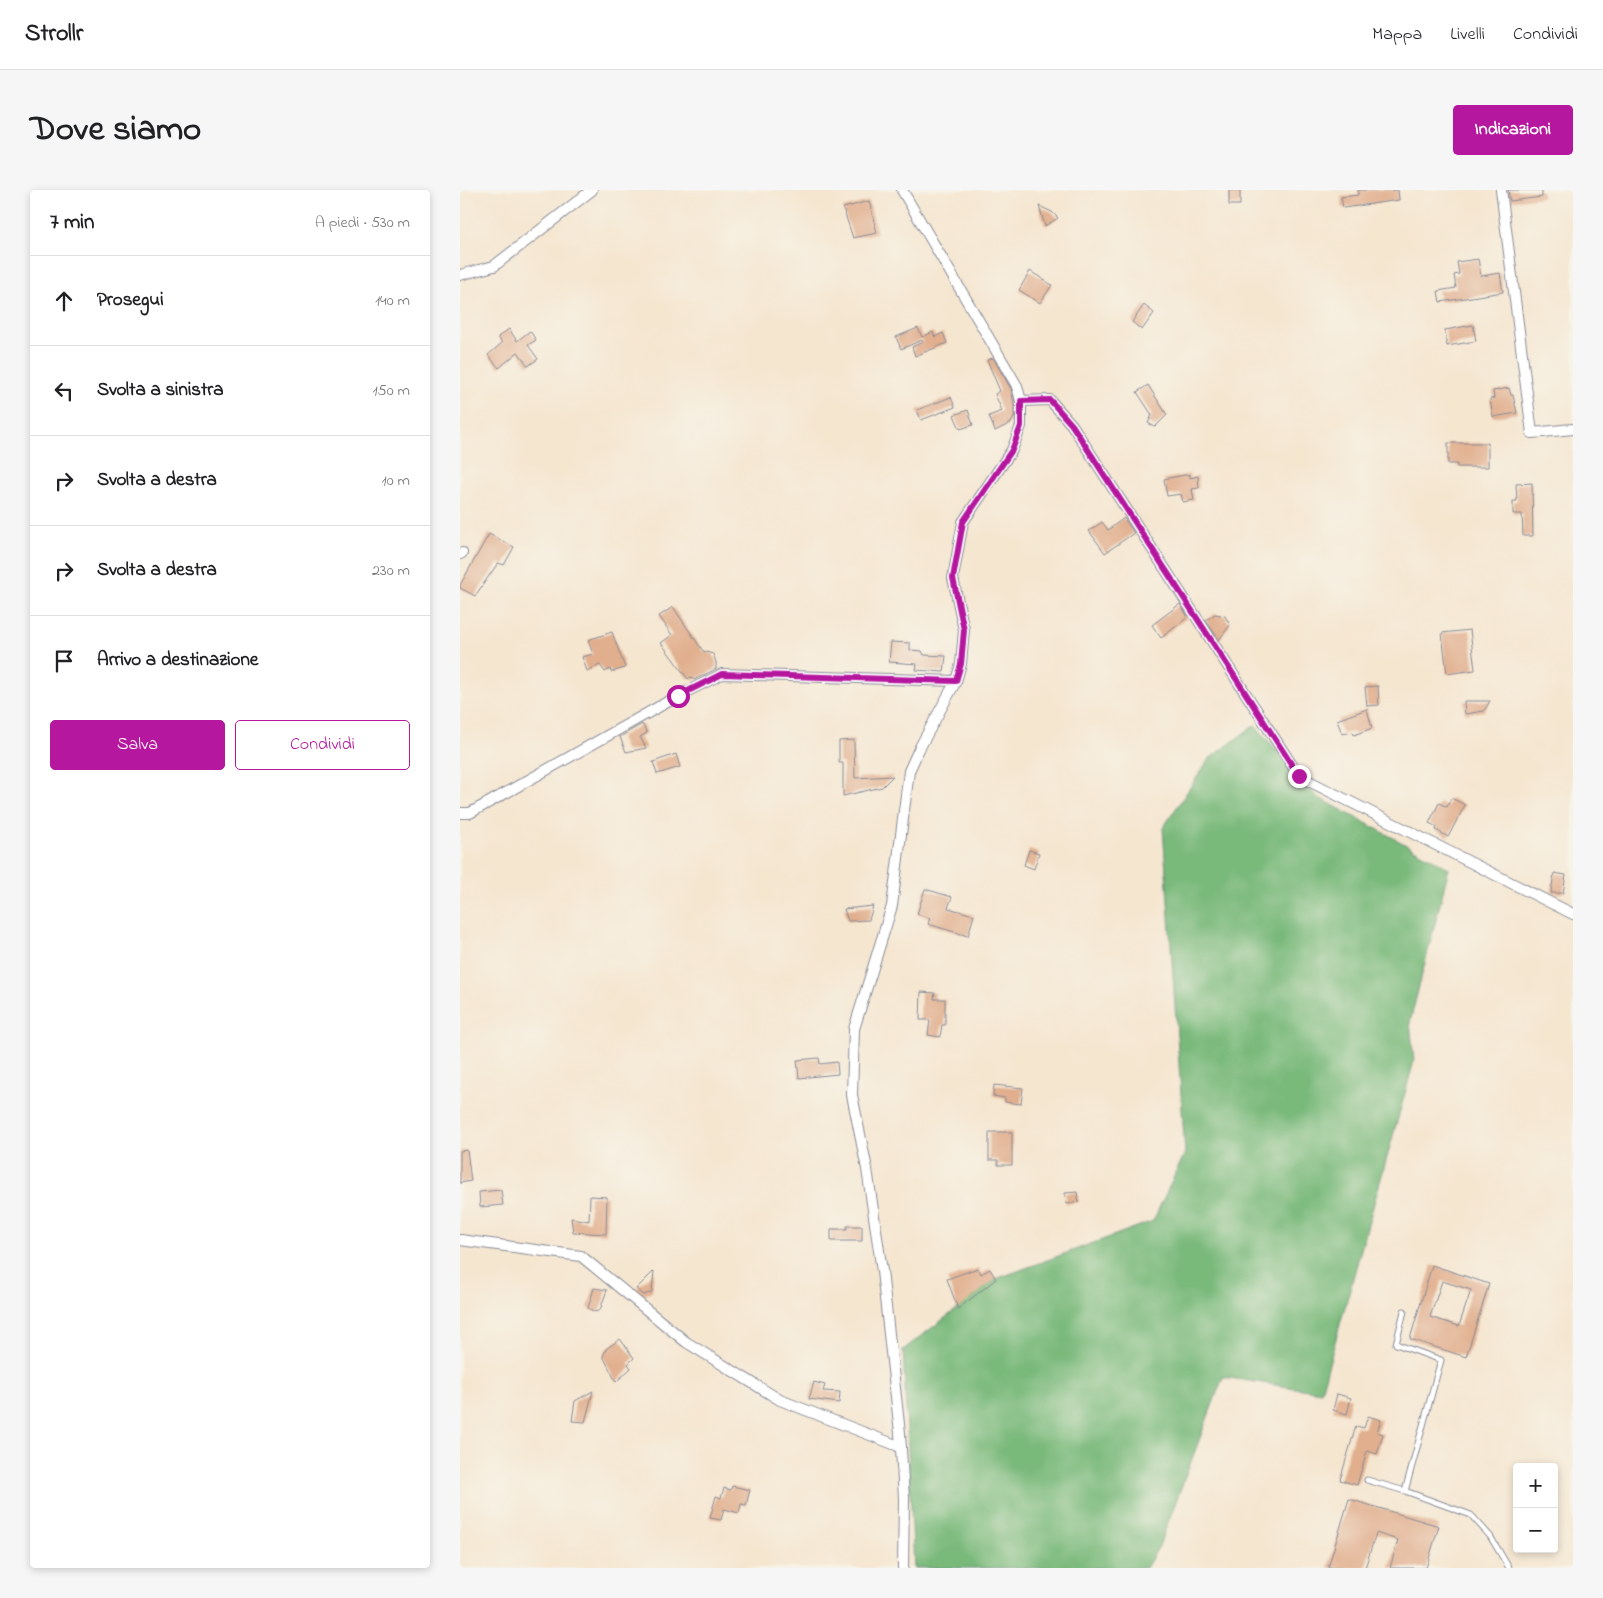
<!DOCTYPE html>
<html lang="it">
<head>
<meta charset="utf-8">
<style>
	body { margin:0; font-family:"Indie Flower",sans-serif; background:#f6f6f6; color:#202124 }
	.controls { position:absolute; right:15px; bottom:15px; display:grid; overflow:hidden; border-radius:5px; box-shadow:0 2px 8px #0003 }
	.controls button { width:45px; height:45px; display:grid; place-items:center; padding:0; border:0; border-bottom:1px solid #e0e0e0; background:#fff; color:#202124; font:25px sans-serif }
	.stop { position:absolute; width:15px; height:15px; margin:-11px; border:4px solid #b5179e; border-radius:50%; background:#fff }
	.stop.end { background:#b5179e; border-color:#fff; box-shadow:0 1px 5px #0008 }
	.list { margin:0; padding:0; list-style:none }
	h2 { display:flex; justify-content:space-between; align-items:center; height:65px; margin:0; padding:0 20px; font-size:21px }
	h2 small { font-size:16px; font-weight:400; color:#757577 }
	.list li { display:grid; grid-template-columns:32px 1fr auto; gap:15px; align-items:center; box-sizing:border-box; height:90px; padding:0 20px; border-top:1px solid #e0e0e0 }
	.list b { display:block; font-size:19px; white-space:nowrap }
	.list em { font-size:16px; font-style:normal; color:#757577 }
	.actions { display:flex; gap:10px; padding:15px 20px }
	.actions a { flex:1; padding:11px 0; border:1px solid #b5179e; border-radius:5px; text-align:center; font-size:18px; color:#b5179e }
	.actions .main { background:#b5179e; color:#fff }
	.icon { flex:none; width:28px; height:28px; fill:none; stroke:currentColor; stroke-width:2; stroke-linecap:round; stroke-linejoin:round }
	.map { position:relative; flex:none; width:1113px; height:1378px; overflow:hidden; border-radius:5px }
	header { display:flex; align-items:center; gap:30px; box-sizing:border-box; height:70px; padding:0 25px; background:#fff; border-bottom:1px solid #e0e0e0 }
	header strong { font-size:24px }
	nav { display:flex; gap:28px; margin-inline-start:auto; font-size:18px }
	.intro { display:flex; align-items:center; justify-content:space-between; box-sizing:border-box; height:120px; padding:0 30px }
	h1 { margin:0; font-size:35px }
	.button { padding:12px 22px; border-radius:5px; background:#b5179e; color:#fff; font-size:18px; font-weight:700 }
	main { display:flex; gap:30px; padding:0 30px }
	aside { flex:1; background:#fff; border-radius:5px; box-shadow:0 2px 8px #0003 }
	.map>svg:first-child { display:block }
	.forest { fill:#79b97a; stroke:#4a746c }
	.building { fill:#e1af8e; fill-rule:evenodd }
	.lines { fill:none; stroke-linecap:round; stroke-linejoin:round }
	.lane-casing { stroke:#888a97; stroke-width:7 }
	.street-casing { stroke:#888a97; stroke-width:12 }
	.lane { stroke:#fff; stroke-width:5 }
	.street { stroke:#fff; stroke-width:10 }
	.route { stroke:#b5179e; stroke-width:6 }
</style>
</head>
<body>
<header>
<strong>Strollr</strong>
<nav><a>Mappa</a><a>Livelli</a><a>Condividi</a></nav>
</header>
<div class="intro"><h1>Dove siamo</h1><a class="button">Indicazioni</a></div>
<main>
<aside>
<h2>7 min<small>A piedi · 530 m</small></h2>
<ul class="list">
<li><svg class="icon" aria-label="ahead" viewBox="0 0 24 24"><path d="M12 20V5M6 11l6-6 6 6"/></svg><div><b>Prosegui</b></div><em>140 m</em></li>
<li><svg class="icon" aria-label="left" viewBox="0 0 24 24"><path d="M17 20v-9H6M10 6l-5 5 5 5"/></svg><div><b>Svolta a sinistra</b></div><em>150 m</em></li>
<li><svg class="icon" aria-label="right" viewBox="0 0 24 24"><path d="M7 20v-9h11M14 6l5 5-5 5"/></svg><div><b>Svolta a destra</b></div><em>10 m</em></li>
<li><svg class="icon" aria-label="right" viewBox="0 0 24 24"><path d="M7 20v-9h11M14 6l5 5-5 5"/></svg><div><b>Svolta a destra</b></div><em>230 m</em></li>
<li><svg class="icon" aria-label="arrive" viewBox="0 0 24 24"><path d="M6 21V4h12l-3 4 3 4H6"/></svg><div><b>Arrivo a destinazione</b></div></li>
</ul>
<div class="actions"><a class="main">Salva</a><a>Condividi</a></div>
</aside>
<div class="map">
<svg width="1113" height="1378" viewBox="0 0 1113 1378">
	<rect width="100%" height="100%" fill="#f7f3e8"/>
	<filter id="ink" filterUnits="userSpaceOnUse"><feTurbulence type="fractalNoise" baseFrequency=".02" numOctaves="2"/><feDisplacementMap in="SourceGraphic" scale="10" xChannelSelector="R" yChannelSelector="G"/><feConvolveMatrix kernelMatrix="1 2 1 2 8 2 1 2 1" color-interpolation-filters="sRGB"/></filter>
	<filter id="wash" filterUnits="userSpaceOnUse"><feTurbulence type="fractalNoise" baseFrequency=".0096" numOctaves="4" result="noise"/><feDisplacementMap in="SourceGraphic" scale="20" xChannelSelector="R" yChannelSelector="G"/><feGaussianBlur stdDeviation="1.12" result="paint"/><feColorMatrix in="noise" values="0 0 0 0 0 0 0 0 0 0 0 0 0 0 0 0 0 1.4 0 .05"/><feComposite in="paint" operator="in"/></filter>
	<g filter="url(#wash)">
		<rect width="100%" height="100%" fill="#f5e6d0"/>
		<!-- forest -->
		<path class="forest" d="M795,535L856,606L989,678L950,832L954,871L861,1202L763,1187L699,1356L686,1378H454L443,1160L536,1089L693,1031L725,963L703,638L749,569Z"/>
		<g id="blocks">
			<!-- building -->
			<path class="building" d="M769,0H780V15H769Z
				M898,0H938L939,10L883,18L881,7L898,5Z
				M1048,0H1082V7L1050,11Z
				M409,11L417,43L393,48L383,18Z
				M579,16L592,22L598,28L585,36Z
				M1018,69L1021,86L1040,83L1043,102L980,112L978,101L996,98L994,85L999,84L997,72Z
				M570,81L592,95L580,113L559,100Z
				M684,115L694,123L682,140L672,132Z
				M1013,135L1016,151L987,156L985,140Z
				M458,138L462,147L473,142L475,147L483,143L487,153L455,166L452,157L463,152L462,150L441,159L436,147Z
				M49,139L57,151L70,141L76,150L68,155L78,169L68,176L58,162L39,178L28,165L42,153L38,147Z
				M533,168L551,199L554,214V227L551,233L535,241L529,226L542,221L535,204L540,201L527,170Z
				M688,195L707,225L695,237L688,233L692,225L677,202Z
				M1049,198L1051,205H1053L1057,223L1033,227L1030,209L1034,208L1033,201Z
				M491,207L495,217L461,230L457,220Z
				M508,220L513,235L500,239L494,225Z
				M988,253H1028V277H997V274H988Z
				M730,284V288L738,286L739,298L732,299L734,310L723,312L721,304L707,306L704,289Z
				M1072,293L1073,346H1063L1062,324H1053V311H1057L1056,294Z
				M664,328L674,343L645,363L629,341L642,332L648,340Z
				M29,344L54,357L44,375L38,373L15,406L0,398V395Z
				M720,414L728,427L701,448L692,435Z
				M213,417L243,461L253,464L256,472V479L234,490L231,487L228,489L201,453L212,445L199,426Z
				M755,424L765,426L770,435L759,450L746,430Z
				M1010,440L1015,480L987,484L982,443Z
				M152,442L165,478L151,482L150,479L145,482L140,475L127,481L122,467L133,464L128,450Z
				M431,452L450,453V460L462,461L464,465L486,466L484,482L456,480L457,474L429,472Z
				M918,496L919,515L907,516L905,497Z
				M1004,511H1030L1024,521L1005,524Z
				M907,519L912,538L894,545L893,542L882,544L877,530Z
				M182,534L187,543L180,547L186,558L166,562L160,547Z
				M394,550L395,588L433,586L422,597L383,606V573H379V551Z
				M216,564L220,577L197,584L193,572Z
				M991,608L1005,615L988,647L976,640L977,637L969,633L979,613L987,617Z
				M569,660L579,663L574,679L564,675Z
				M1094,683L1106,685L1103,703H1091Z
				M465,699L492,707L488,718L514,725L508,746L468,734L470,728L457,724Z
				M413,716L409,730L388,731L384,719Z
				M461,802L475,803L474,809H485V835H482L480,847L468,845L470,830H460Z
				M359,868L360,874L377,872L378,884L339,888L337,870Z
				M534,895L563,898L561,914L545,912V908L533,906Z
				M529,942H552V975H538V970H529Z
				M7,960L11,991L0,993V961Z
				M41,1000L43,1015L20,1017L19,1002Z
				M617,1002L619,1012L606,1014L605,1003Z
				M130,1006L147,1007L146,1044L113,1042L111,1028L129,1031Z
				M387,1036H402V1051H371V1039H387Z
				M972,1075L1029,1094L1006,1167L950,1149ZM982,1091L1011,1100L999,1136L970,1127Z
				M518,1078L521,1084L530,1079L536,1089L498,1119L487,1089Z
				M194,1081L192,1102L184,1105L176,1099Z
				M134,1098L147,1100L140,1120L135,1122L128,1118Z
				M160,1149L174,1168L168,1174L171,1178L156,1192L143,1166L146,1159Z
				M354,1192L365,1195L363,1201L380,1202L379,1213L349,1209Z
				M133,1201L125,1232L112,1231L115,1211Z
				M877,1204L891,1208L887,1224L873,1220Z
				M908,1226L921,1230L917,1242L923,1244L917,1264L907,1261L897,1295L880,1290L896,1236L904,1238Z
				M272,1296L290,1300L286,1315L281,1314L279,1323L264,1319L261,1330L250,1328L256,1306L261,1308L264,1298L271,1300Z
				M889,1309L979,1336L966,1378H930L938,1350L916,1343L905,1378H868Z"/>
		</g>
	</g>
	<g filter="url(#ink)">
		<use href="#blocks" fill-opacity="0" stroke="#888a97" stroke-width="1"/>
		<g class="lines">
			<defs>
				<path id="lane" d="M944,1121L936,1154L981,1170L945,1301
					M907,1290L945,1301L1011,1325L1030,1346L1049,1378"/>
				<path id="street" d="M442,0L557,196L561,211V236L552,260L503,332L493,388L504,440L501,474L496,491L459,559L449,581L432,716L394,839L392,905L407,979L422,1081L440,1243L444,1308L443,1378
					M1041,0L1072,243L1113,239
					M0,85L34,76L132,0
					M561,211L590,210L612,235L839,586L1113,724
					M0,364L2,363
					M0,623H10L218,506L262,484L496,491
					M0,1050L121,1066L226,1152L320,1210L441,1257"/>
			</defs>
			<!-- lane casing -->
			<use href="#lane" class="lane-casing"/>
			<!-- street casing -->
			<use href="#street" class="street-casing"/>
			<!-- lane -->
			<use href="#lane" class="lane"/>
			<!-- street -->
			<use href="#street" class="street"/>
		</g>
	</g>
	<g class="lines" filter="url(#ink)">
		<!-- route -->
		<path class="route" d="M218,506L262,484L496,491L501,474L504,440L493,388L503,332L552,260L561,236V211L590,210L612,235L839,586"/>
	</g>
</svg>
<div class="controls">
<button>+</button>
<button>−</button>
</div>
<div class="stop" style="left:218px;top:506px"></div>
<div class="stop end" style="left:839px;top:586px"></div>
</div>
</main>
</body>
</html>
